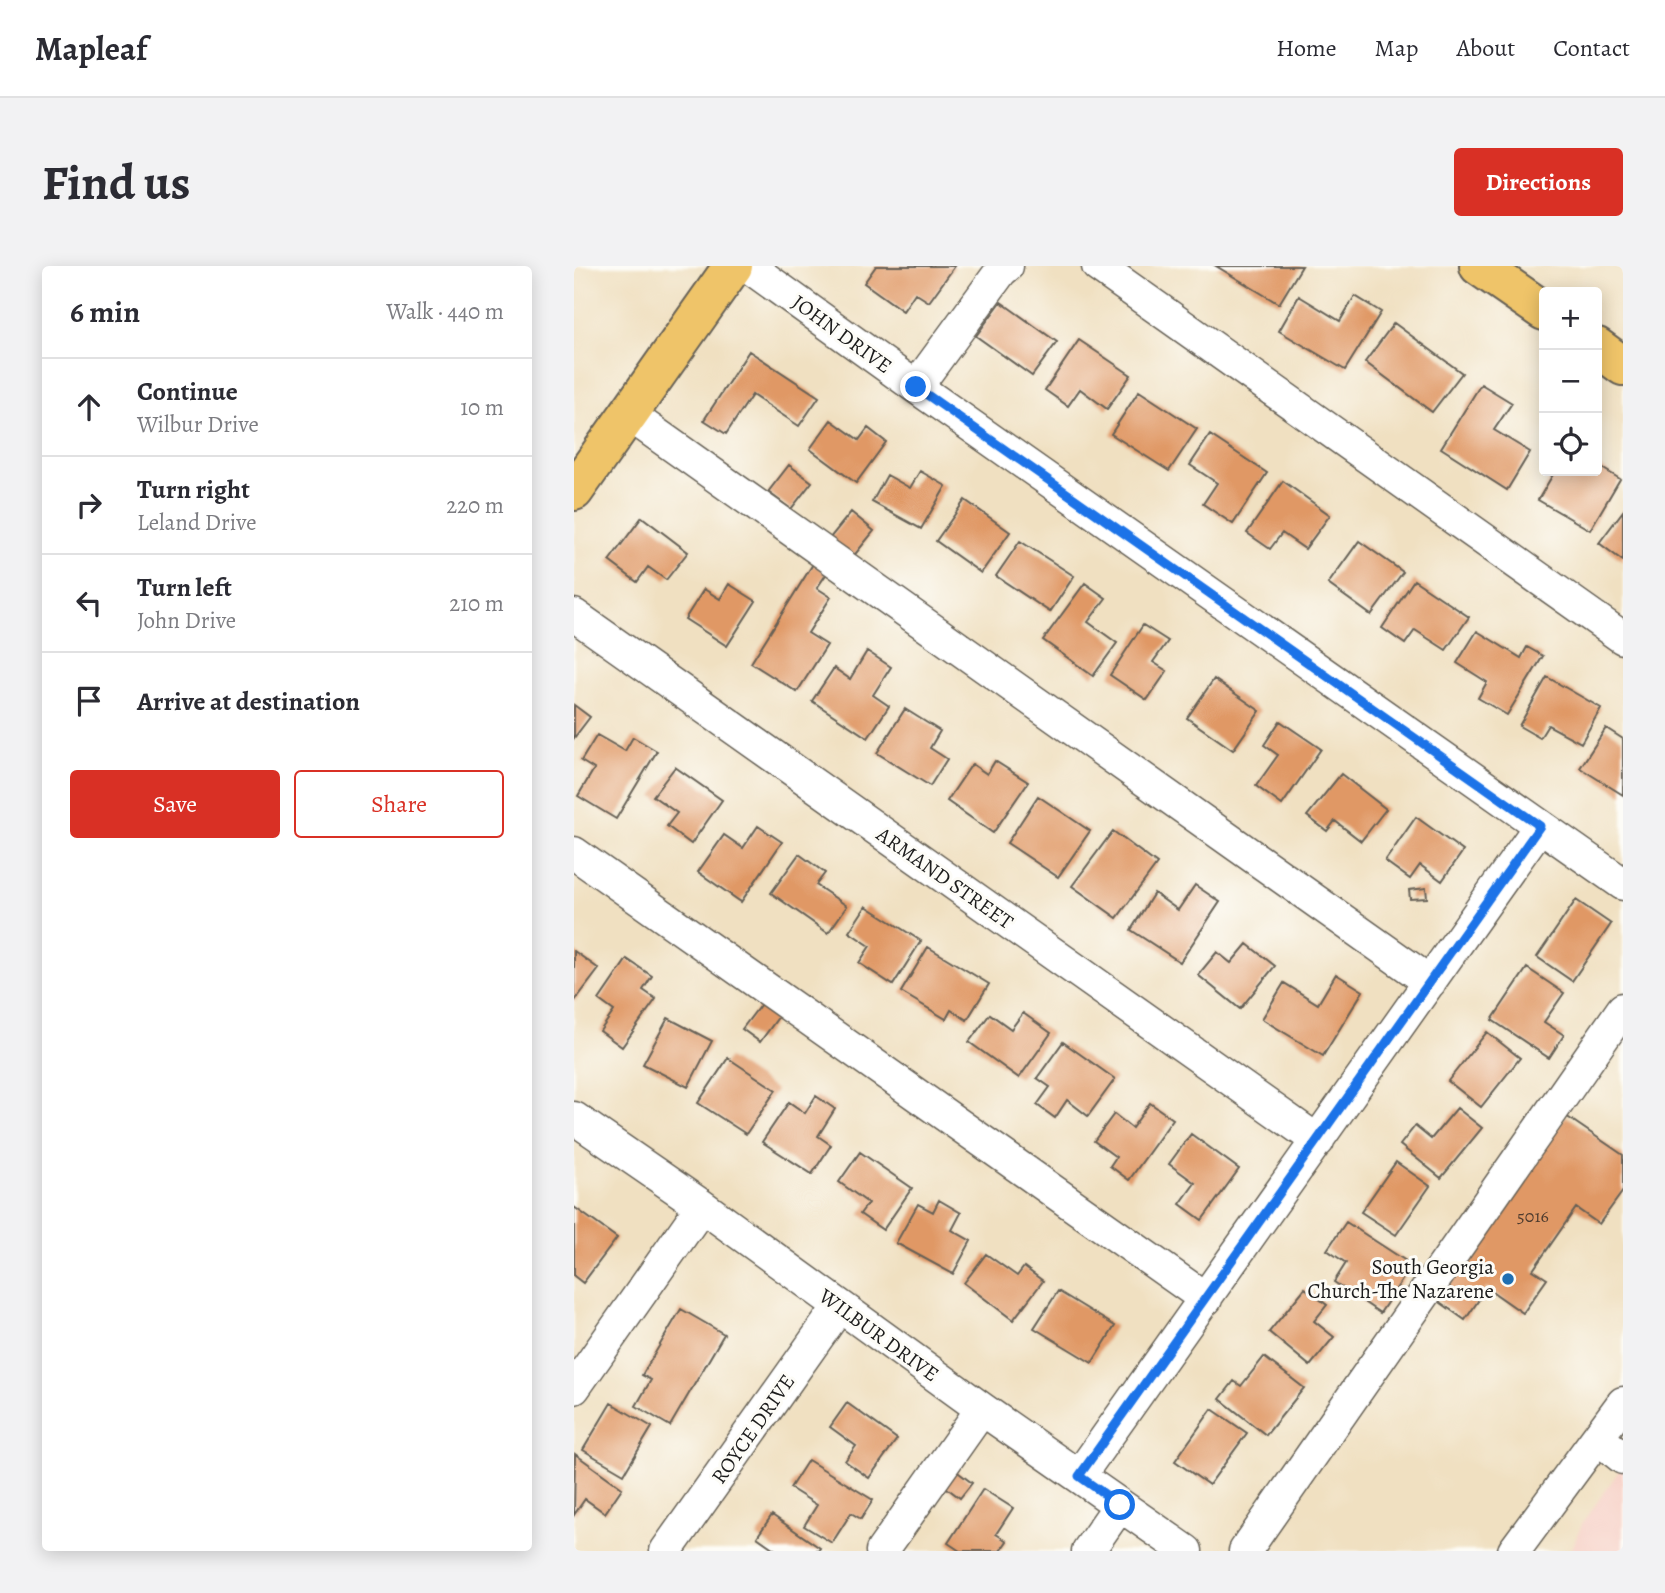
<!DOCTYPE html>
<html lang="en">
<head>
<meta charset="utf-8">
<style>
	body { margin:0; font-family:Alegreya,serif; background:#f2f2f3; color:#2b2b33 }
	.controls { position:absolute; right:21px; top:21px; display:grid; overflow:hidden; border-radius:7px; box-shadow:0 4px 18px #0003 }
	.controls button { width:63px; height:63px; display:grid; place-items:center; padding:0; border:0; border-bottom:2px solid #e1e1e2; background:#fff; color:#2b2b33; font:35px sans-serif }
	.stop { position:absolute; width:21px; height:21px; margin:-16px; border:5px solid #1a73e8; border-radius:50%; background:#fff }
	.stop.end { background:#1a73e8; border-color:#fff; box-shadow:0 2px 7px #0008 }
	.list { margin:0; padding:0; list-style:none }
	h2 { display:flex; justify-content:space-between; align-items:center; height:91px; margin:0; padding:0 28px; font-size:30px }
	h2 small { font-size:23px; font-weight:400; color:#7c7c81 }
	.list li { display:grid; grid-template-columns:46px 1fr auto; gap:21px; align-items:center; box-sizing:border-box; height:98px; padding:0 28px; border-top:2px solid #e1e1e2 }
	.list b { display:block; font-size:26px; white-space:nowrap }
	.list p { margin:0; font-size:23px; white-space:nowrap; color:#7c7c81 }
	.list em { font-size:23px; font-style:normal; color:#7c7c81 }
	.actions { display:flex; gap:14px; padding:21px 28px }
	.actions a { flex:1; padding:16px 0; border:2px solid #d93025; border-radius:7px; text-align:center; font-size:24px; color:#d93025 }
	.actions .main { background:#d93025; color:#fff }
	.icon { flex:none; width:38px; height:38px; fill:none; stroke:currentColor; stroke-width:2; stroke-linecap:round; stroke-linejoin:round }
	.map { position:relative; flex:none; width:1049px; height:1285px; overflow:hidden; border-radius:7px }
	header { display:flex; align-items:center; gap:42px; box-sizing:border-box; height:98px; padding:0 35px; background:#fff; border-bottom:2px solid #e1e1e2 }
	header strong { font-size:33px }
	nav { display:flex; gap:38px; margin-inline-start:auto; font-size:24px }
	.intro { display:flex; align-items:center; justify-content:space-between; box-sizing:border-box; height:168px; padding:0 42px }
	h1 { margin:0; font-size:49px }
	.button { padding:18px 32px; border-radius:7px; background:#d93025; color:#fff; font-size:24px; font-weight:700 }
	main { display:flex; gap:42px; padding:0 42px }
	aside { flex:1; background:#fff; border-radius:7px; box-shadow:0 4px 18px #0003 }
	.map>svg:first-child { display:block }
	.built { fill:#f7d1c7 }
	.building { fill:#e09865 }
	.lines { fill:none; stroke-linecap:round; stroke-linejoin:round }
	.minor-casing { stroke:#666156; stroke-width:35 }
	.major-casing { stroke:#666156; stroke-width:42 }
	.minor { stroke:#fff; stroke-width:32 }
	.major { stroke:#efc469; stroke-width:38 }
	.route { stroke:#1a73e8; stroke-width:9 }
	.poi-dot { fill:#1f6fb2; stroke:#fdfcf7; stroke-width:2.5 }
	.labels { text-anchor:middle; stroke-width:6; stroke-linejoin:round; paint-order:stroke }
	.number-label { font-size:18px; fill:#4d3b2e }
	.street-label { font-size:21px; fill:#1c1c1c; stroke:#fdfcf7 }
	.poi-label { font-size:21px; fill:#1c1c1c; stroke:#fdfcf7; text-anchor:end }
</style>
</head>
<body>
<header>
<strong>Mapleaf</strong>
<nav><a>Home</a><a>Map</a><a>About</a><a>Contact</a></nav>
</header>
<div class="intro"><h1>Find us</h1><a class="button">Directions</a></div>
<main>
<aside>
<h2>6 min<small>Walk · 440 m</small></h2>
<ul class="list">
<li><svg class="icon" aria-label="ahead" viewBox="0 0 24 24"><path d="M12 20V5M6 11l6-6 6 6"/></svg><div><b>Continue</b><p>Wilbur Drive</p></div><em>10 m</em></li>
<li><svg class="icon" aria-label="right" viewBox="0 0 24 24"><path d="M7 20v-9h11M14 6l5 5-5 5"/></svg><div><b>Turn right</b><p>Leland Drive</p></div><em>220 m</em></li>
<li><svg class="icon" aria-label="left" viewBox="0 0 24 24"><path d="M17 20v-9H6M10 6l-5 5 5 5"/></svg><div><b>Turn left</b><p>John Drive</p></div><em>210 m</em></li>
<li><svg class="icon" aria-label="arrive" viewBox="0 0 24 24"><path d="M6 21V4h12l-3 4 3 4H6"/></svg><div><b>Arrive at destination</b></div></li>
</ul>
<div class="actions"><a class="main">Save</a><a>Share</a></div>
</aside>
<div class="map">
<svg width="1049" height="1285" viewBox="0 0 1049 1285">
	<rect width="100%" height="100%" fill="#fdfcf7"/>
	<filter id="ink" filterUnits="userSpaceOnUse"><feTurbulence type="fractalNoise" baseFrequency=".0143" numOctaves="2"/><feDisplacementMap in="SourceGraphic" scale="14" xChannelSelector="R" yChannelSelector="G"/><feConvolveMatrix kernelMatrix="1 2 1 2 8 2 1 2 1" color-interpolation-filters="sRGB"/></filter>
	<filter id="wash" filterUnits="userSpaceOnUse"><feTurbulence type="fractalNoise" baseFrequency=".00686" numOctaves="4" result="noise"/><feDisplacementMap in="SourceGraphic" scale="28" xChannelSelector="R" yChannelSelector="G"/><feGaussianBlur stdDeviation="1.57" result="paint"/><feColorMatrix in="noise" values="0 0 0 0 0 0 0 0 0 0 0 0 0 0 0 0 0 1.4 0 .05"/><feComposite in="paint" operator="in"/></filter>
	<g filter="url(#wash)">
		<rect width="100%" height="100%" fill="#f0e0c1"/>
		<!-- built -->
		<path class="built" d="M1049,1199V1285H997L1008,1258Z"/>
		<g id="blocks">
			<!-- building -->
			<path class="building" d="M302,0H381L355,36L341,27L329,45L290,17Z
				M642,0H728L705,38Z
				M725,30L766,55L781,30L807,46L771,104L705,65Z
				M427,36L483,76L458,110L402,70Z
				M820,57L888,107L858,146L791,96Z
				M505,74L557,109L533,143L506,123L494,140L471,124Z
				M175,85L245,131L225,160L178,129L152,168L130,154Z
				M907,118L938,137L920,164L956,186L933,224L867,182Z
				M565,125L623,163L595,205L537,168Z
				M257,154L285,174L294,162L312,176L282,217L236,183Z
				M636,169L693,207L659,258L629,238L643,217L616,199Z
				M215,199L238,216L217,243L194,226Z
				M1023,199L1046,213L1016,264L964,234L981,205H1023Z
				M346,205L372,220L347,263L298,236L313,209L336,222Z
				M709,215L756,249L731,283L708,267L696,283L673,267Z
				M391,234L436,266L407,307L362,275Z
				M1049,245V295L1025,277Z
				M277,246L300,265L278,292L255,273Z
				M68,251L114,286L92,314L74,301L63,316L35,295Z
				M446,275L500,310L476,346L422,310Z
				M785,275L829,306L797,349L754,318Z
				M239,298L253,307L243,322L257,331L234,367L253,379L223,426L177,397Z
				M840,314L895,351L872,384L841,364L831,378L808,362Z
				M511,317L532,332L514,356L543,377L519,410L469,374Z
				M155,318L182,335L153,380L111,353L130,323L146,333Z
				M569,359L594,375L579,396L593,405L573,434L536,409Z
				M903,365L947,392L953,381L969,390L933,449L904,432L913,416L883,397Z
				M293,385L317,401L299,429L315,440L294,472L238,435L260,402L276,413Z
				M973,411L1027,442L1007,477L974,459L966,472L945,460Z
				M640,413L686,445L659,484L613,452Z
				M0,439L16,451L0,472Z
				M331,443L366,465L356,482L373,493L356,520L303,487Z
				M706,455L747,483L708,539L682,520L704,489L690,479Z
				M1032,462L1049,473V529L1006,502Z
				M23,469L51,485L59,471L83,485L42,553L4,530L20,503L7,495Z
				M421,495L454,516L419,567L373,535L398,498L413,508Z
				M101,501L148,534L117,578L93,560L103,547L79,530Z
				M767,508L812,543L787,575L761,555L753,565L733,550Z
				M464,530L516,565L484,611L433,577Z
				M842,551L889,585L868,615L846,599L836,613L811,595Z
				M184,560L208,576L167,636L124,606L150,569L169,582Z
				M539,565L583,598L543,652L498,620Z
				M225,588L251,607L242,619L273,640L254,667L197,627Z
				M621,619L646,636L606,696L557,664L580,627L604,644Z
				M852,622L853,632L836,633L835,624Z
				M1002,634L1037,658L998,715L963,691Z
				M292,640L347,675L319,719L285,697L296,680L275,666Z
				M673,678L701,700L666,743L624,709L643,686L657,697Z
				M354,681L415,718L393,754L377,744L372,753L327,726Z
				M0,685L25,703L0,736Z
				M53,693L78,710L69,724L82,733L48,781L26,765L40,745L25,734Z
				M953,702L990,727L970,756L990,769L975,792L918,754Z
				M762,708L789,725L749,790L688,753L710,717L744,738Z
				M187,738L205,750L186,776L168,763Z
				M449,747L477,767L445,812L395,776L416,748L437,763Z
				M94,752L138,775L114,821L69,798Z
				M913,766L946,792L907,841L874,815Z
				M489,776L541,813L514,850L493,834L481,852L463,839L476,821L463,812Z
				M154,792L202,824L172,868L124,837Z
				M242,830L261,843L244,870L257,879L238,908L188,876L215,836L231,847Z
				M576,837L599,853L555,914L536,900L542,891L520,875L540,848L558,862Z
				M883,842L908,862L867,912L826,879L841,860L857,873Z
				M992,850L1049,889V925L1025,958L1002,942L959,1004L973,1013L949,1047L913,1022L891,1054L863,1034Z
				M617,868L665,903L628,954L606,938L621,917L595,898Z
				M286,886L338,922L309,964L286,948L294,937L265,916Z
				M822,896L856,920L822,969L787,946Z
				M365,934L387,947L378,964L397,975L379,1008L322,977L344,938L359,946Z
				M0,941L43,972L9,1017L0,1010Z
				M772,956L838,999L806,1047L760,1016L772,997L753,984Z
				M412,988L443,1010L450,1001L469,1015L439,1054L390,1017Z
				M731,1022L753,1039L740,1055L760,1071L736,1100L695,1066Z
				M484,1025L541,1060L518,1097L460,1062Z
				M107,1043L150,1068L96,1160L62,1140L77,1114L68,1109Z
				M690,1091L730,1122L692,1169L646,1133L660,1115L667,1120Z
				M37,1137L78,1161L50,1208L9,1184Z
				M273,1137L323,1173L295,1212L271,1195L282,1180L256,1161Z
				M638,1143L673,1167L635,1219L601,1195Z
				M1,1188L48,1222L31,1247L11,1233L0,1249Z
				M234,1194L299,1234L287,1253L277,1247L258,1277L230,1260L243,1239L216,1222Z
				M381,1204L398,1217L386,1232L369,1219Z
				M409,1223L439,1242L422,1268L433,1275L426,1285H386L374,1277Z
				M198,1249L246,1282L244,1285H203L183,1271Z"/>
		</g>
	</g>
	<g filter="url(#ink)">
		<use href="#blocks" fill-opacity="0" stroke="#666156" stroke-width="2"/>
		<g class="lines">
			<defs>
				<path id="minor" d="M174,0L342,121L1049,618
					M524,0L1049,372
					M342,121L427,5L433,0
					M54,148L856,716
					M0,349L744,875
					M0,587L632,1033
					M0,852L128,940L408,1143L612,1285
					M0,1122L128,940
					M1024,1172L1049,1192
					M505,1210L966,560
					M92,1285L265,1041
					M308,1285L408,1143
					M514,1285L546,1239
					M671,1285L1049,743
					M940,1285L1049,1137"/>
				<path id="major" d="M905,0L970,45
					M1023,81L1049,100
					M0,225L159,0"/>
			</defs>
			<!-- minor casing -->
			<use href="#minor" class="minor-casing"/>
			<!-- major casing -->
			<use href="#major" class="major-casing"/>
			<!-- minor -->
			<use href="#minor" class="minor"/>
			<!-- major -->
			<use href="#major" class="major"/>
		</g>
	</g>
	<g class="lines" filter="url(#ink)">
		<!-- route -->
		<path class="route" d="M342,121L966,560L505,1210L546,1239"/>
	</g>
	<!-- markers -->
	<circle class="poi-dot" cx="934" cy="1013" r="7"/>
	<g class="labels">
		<!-- number labels -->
		<g class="number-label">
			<text x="959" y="956">5016</text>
		</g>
		<!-- street labels -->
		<g class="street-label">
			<text transform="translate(268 68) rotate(36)" y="7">JOHN DRIVE</text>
			<text transform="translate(371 612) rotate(35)" y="7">ARMAND STREET</text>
			<text transform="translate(305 1069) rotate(36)" y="7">WILBUR DRIVE</text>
			<text transform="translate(179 1163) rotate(-55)" y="7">ROYCE DRIVE</text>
		</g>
		<!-- poi labels -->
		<g class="poi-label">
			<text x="920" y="1008">South Georgia<tspan x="920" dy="24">Church-The Nazarene</tspan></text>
		</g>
	</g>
</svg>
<div class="controls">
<button>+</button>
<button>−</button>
<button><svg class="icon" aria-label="locate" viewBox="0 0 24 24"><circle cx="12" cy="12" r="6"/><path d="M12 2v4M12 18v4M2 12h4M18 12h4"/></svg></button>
</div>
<div class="stop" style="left:546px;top:1239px"></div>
<div class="stop end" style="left:342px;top:121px"></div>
</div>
</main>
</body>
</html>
